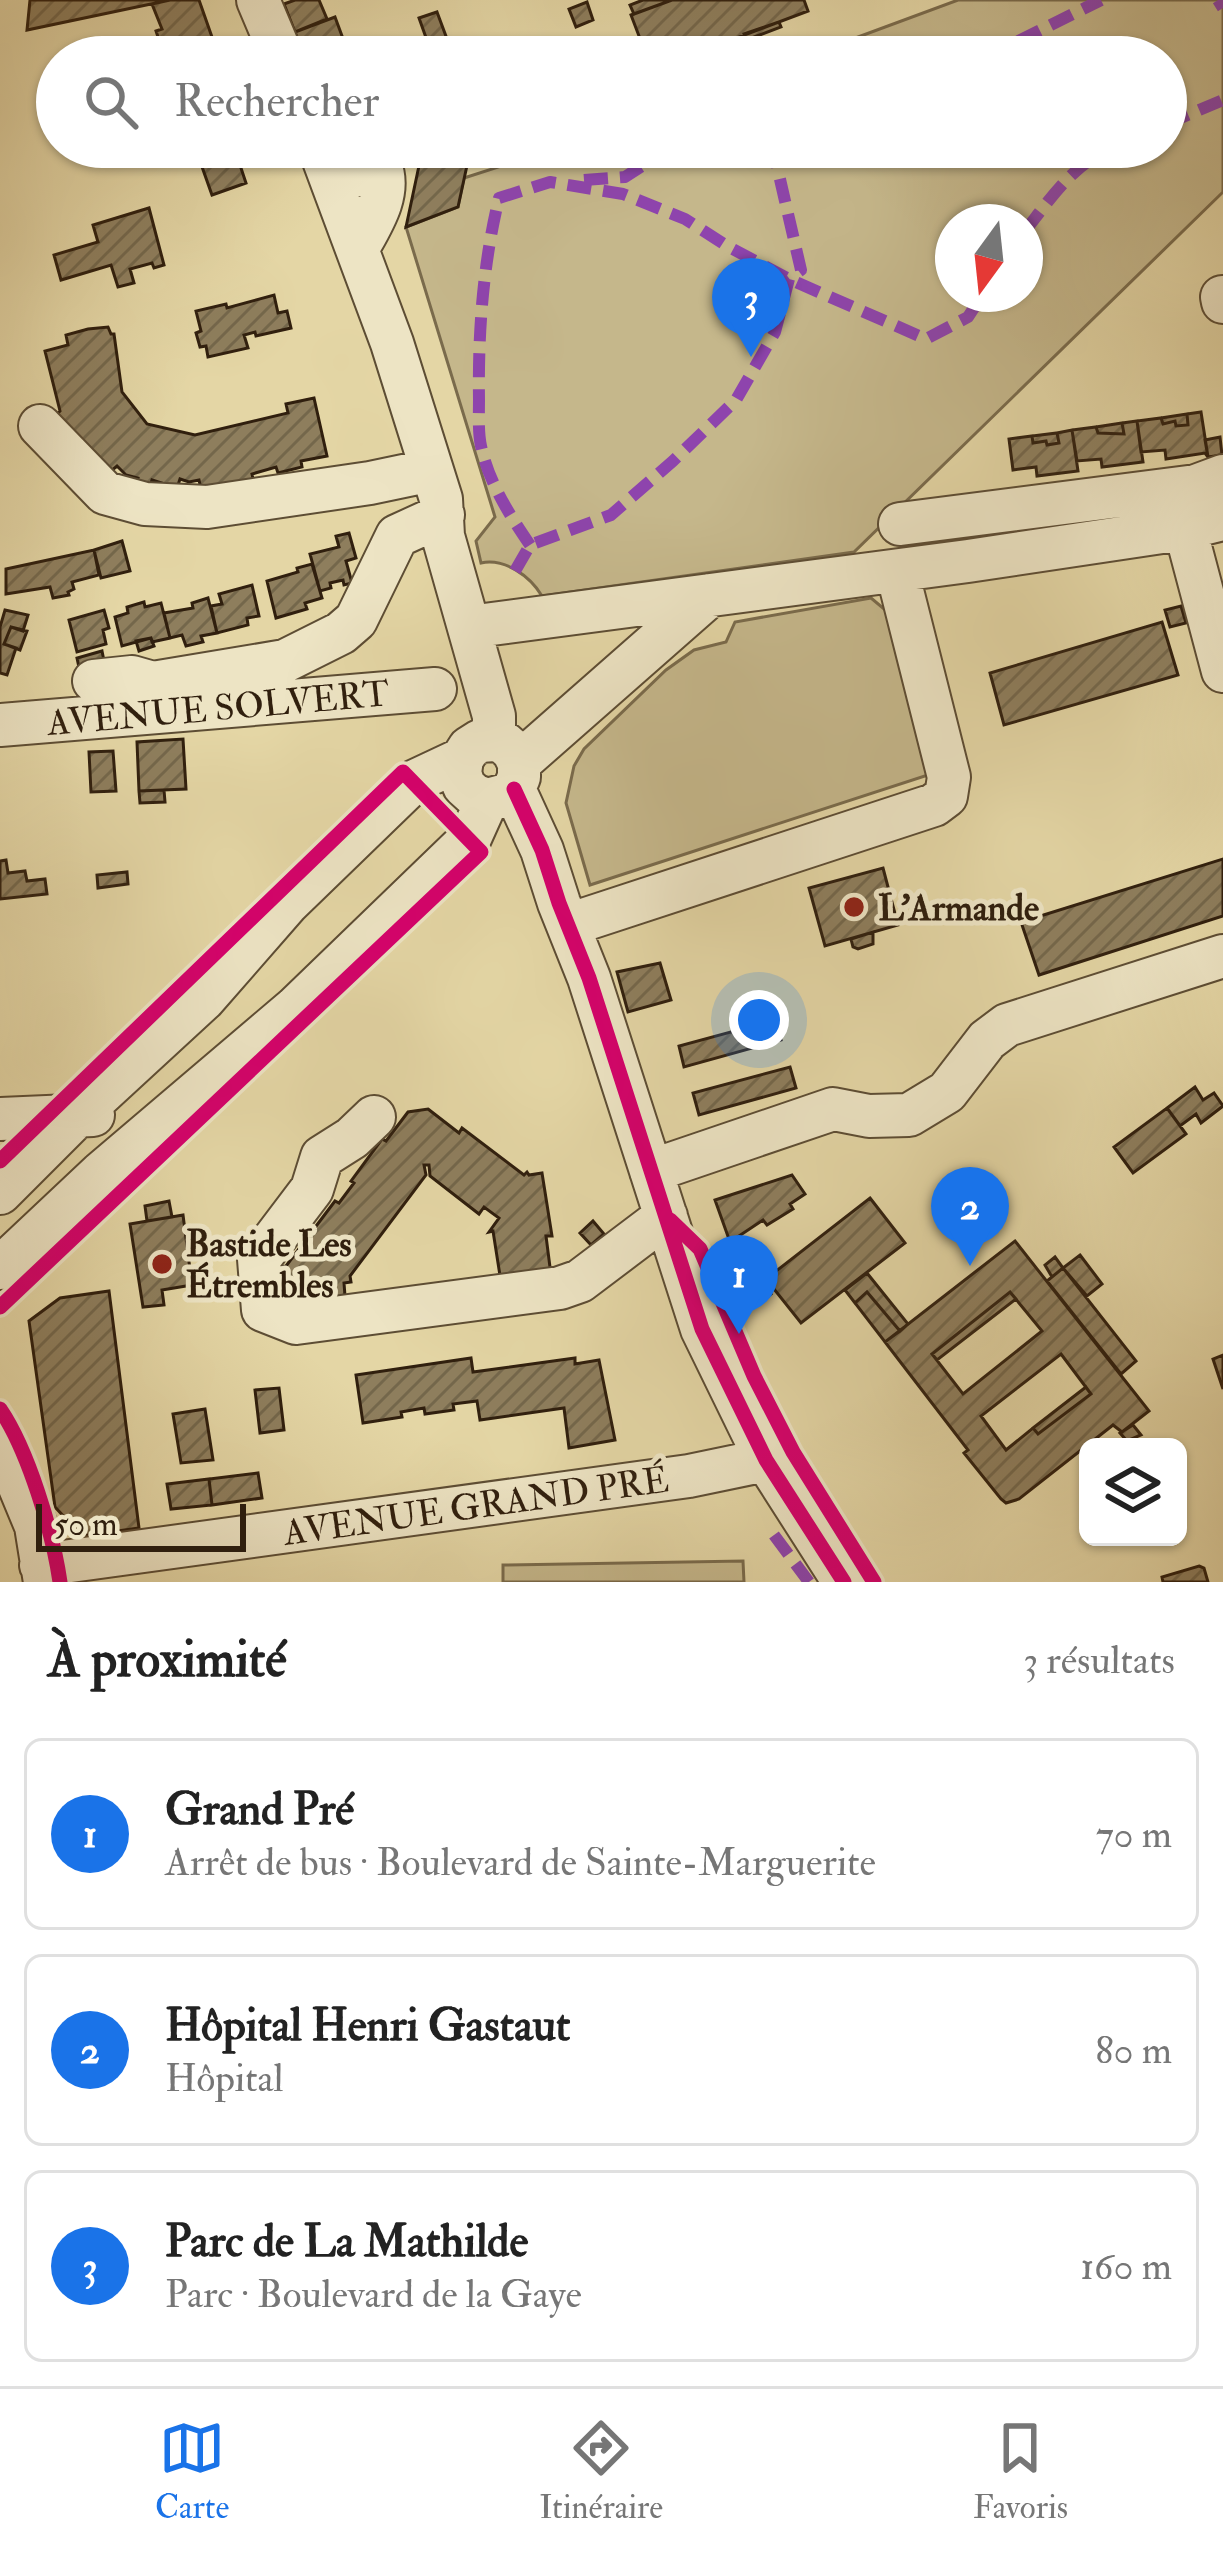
<!DOCTYPE html>
<html lang="fr">
<head>
<meta charset="utf-8">
<style>
	body { margin:0; font-family:"IM FELL Double Pica",serif; background:#f6f6f6; color:#222 }
	.controls { position:absolute; right:36px; bottom:36px; display:grid; overflow:hidden; border-radius:18px; box-shadow:0 3px 9px #0004 }
	.controls button { width:108px; height:108px; display:grid; place-items:center; padding:0; border:0; border-bottom:3px solid #e0e0e0; background:#fff; color:#222; font:60px sans-serif }
	.compass { position:absolute; left:935px; top:204px; width:108px; height:108px; border-radius:50%; background:#fff; box-shadow:0 3px 9px #0004; rotate:195deg }
	.scale { position:absolute; left:36px; bottom:30px; width:210px; box-sizing:border-box; padding-left:12px; border:6px solid #301f0e; border-top:0; font-size:33px; line-height:42px; white-space:nowrap; color:#301f0e; -webkit-text-stroke:9px #ede4c4; paint-order:stroke }
	.you { position:absolute; left:759px; top:1020px; width:42px; height:42px; margin:-30px; border:9px solid #fff; border-radius:50%; background:#1a73e8; box-shadow:0 0 0 18px #1a73e833 }
	.badge { display:grid; place-items:center; width:78px; height:78px; border-radius:50%; background:#1a73e8; color:#fff; font-size:39px; font-weight:700 }
	.pin { position:absolute; translate:-50% -99px; filter:drop-shadow(0 3px 6px #0008) }
	.pin::after { content:''; position:absolute; top:63px; width:42px; height:36px; background:inherit; clip-path:polygon(0 0,100% 0,50% 100%) }
	.list { margin:0; padding:0; list-style:none }
	h2 { display:flex; justify-content:space-between; align-items:center; height:156px; margin:0; padding:0 48px; font-size:51px }
	h2 small { font-size:39px; font-weight:400; color:#767676 }
	.list li { display:grid; grid-template-columns:78px 1fr auto; gap:36px; align-items:center; box-sizing:border-box; height:192px; margin:0 24px 24px; padding:0 24px; border:3px solid #e0e0e0; border-radius:18px }
	.list b { display:block; font-size:45px; white-space:nowrap }
	.list p { margin:0; font-size:39px; white-space:nowrap; color:#767676 }
	.list em { font-size:39px; font-style:normal; color:#767676 }
	.icon { flex:none; width:66px; height:66px; fill:none; stroke:currentColor; stroke-width:2; stroke-linecap:round; stroke-linejoin:round }
	.map { position:relative; flex:none; width:1223px; height:1582px; overflow:hidden }
	.search { position:absolute; background:#fff; box-shadow:0 3px 9px #0004; left:36px; right:36px; top:36px; height:132px; display:flex; align-items:center; gap:30px; box-sizing:border-box; padding:0 42px; border-radius:66px; color:#767676; font-size:45px }
	.sheet { height:804px; background:#fff }
	nav { display:flex; justify-content:space-around; align-items:center; box-sizing:border-box; height:168px; border-top:3px solid #e0e0e0; background:#fff; font-size:33px; color:#767676 }
	nav a { display:grid; justify-items:center; gap:6px }
	nav .on { color:#1a73e8 }
	.map>svg:first-child { display:block }
	.green { fill:#c5b78b; stroke:#7a6b4c; stroke-width:3; fill-rule:evenodd }
	.building { fill:url(#building-hatch); stroke:#301f0e; stroke-width:3; fill-rule:evenodd }
	.lines { fill:none; stroke-linecap:round; stroke-linejoin:round }
	.minor-casing { stroke:#5d4d34; stroke-width:46 }
	.minor { stroke:#ede4c4; stroke-width:42 }
	.quiet { stroke:#8e44ad; stroke-width:12; stroke-dasharray:24 12; stroke-linecap:butt }
	.cycleway-casing { stroke:#ede4c4; stroke-width:22 }
	.cycleway { stroke:#d6006c; stroke-width:15 }
	.poi-dot { fill:#8f2418; stroke:#ede4c4; stroke-width:4.5 }
	.labels { text-anchor:middle; stroke-width:10; stroke-linejoin:round; paint-order:stroke }
	.street-label { font-size:36px; fill:#301f0e; stroke:#ede4c4 }
	.poi-label { font-size:36px; font-weight:bold; fill:#301f0e; stroke:#ede4c4; text-anchor:start }
</style>
</head>
<body>
<div class="map">
<svg width="1223" height="1582" viewBox="0 0 1223 1582">
	<defs>
		<pattern id="building-hatch" width="6" height="6" patternUnits="userSpaceOnUse" patternTransform="scale(3)"><rect width="6" height="6" fill="#8e7e5d"/><path d="M-1 1l2-2M0 6l6-6M5 7l2-2" fill="none" stroke="#74674b"/></pattern>
	</defs>
	<rect width="100%" height="100%" fill="#e4d6a5"/>
	<filter id="stains"><feTurbulence type="fractalNoise" baseFrequency=".00167" numOctaves="4"/><feColorMatrix values="0 0 0 0 .2 0 0 0 0 .09 0 0 0 0 .02 0 0 0 .5 -.17"/></filter>
	<radialGradient id="worn" r=".72"><stop offset=".6" stop-color="#630" stop-opacity="0"/><stop offset="1" stop-color="#630" stop-opacity=".3"/></radialGradient>
	<!-- green -->
	<path class="green" d="M958,0H1223V192L854,552L542,596C530,576 505,558 481,563L476,541L495,517L406,227L458,207L464,178L561,147H1166V57H804ZM953,222H1025V294H953Z
		M871,598L889,613L928,775L590,885L566,803L574,766L584,749L666,670L694,650L726,642L735,622Z
		M743,1561L744,1582H503V1565Z"/>
	<!-- building -->
	<path class="building" d="M30,0H170L27,30Z
		M170,0H199L219,57H172L166,41L160,43L156,31L162,29L152,4Z
		M295,0H319L327,19L295,32L284,4Z
		M643,0H672L634,14L630,5Z
		M672,0H804L808,11L686,57H647L631,15Z
		M587,2L593,20L576,27L569,9Z
		M437,12L447,39L429,46L419,18Z
		M335,17L345,44L305,57L295,32Z
		M779,22L781,27L746,40L744,34Z
		M447,39L454,57H398L429,46Z
		M349,43L355,57H311L345,44Z
		M195,147H234L246,183L212,195Z
		M457,147H471L458,207L406,227L420,161Z
		M149,208L164,265L154,268L152,263L130,269L134,283L118,287L111,265L61,280L54,255L98,242L93,225Z
		M274,295L278,313L287,311L291,328L256,336L255,332L244,335L248,348L208,357L206,346L200,347L196,333L201,331L196,311L226,304L227,308Z
		M108,327L111,334H114L122,392L147,424L195,435L288,413L286,404L314,398L327,456L301,461L302,467L278,473L276,467L252,474L254,483L201,489L199,480L189,482L180,479L177,488L152,480L150,487L137,483L138,478L126,475L117,466L110,472L56,415L60,411L45,351L68,345L66,335L88,329Z
		M1201,412L1208,457L1205,453L1166,459L1165,450L1141,452L1137,421L1161,418L1163,424L1175,421L1176,426L1188,425L1187,414Z
		M1187,414L1188,425L1176,426L1175,421L1163,424L1161,418Z
		M1137,421L1143,462L1102,467L1101,459L1077,461L1072,430L1096,427L1098,433L1124,434L1122,423Z
		M1122,423L1124,434L1098,433L1096,427Z
		M1072,430L1078,471L1037,476L1036,467L1013,470L1009,439L1032,436L1033,443L1046,441L1047,445L1059,443L1057,433Z
		M1057,433L1059,443L1047,445L1046,441L1033,443L1032,436Z
		M1220,437L1222,455L1208,457L1205,440Z
		M349,533L356,558L346,561L352,583L344,585L343,580L330,583L331,588L320,591L310,554L339,547L336,536Z
		M122,541L130,571L101,578L94,550Z
		M94,550L99,575L72,582L74,589L68,592L69,595L53,598L50,587L6,594V569Z
		M312,564L322,598L305,603L307,609L276,618L267,581L298,572L297,568Z
		M252,585L259,616L247,618L248,625L217,633L211,606L222,604L219,594Z
		M208,598L217,633L201,636L203,642L186,646L182,635L170,638L164,613L193,608L192,603Z
		M144,602L145,607L161,603L170,638L152,642L151,638L122,646L115,617L128,613L127,607Z
		M1181,606L1186,623L1170,627L1165,610Z
		M5,610L28,615L23,631L11,627L4,644L16,648L7,675L0,673V627Z
		M104,610L109,628L103,630L106,644L77,652L69,620Z
		M1162,622L1178,675L1004,725L990,673Z
		M11,627L27,631L20,650L4,644Z
		M151,638L154,646L139,651L136,641Z
		M102,651L105,666L80,672L77,658Z
		M183,739L186,789L139,791L137,742Z
		M113,751L116,791L91,792L89,752Z
		M164,790L165,802L140,803L139,791Z
		M1223,859V916L1039,975L1021,922Z
		M6,860L8,873L25,871L27,881L45,879L47,894L0,899V861Z
		M883,868L898,925L825,946L809,888Z
		M127,872L128,884L98,888L97,875Z
		M873,932V944L858,949L853,947L851,939Z
		M660,963L671,1000L628,1012L617,972Z
		M775,1020L781,1040L684,1067L679,1046Z
		M790,1067L796,1088L699,1115L693,1093Z
		M1195,1087L1203,1100L1214,1093L1223,1106L1201,1123L1196,1114L1180,1126L1167,1108Z
		M1167,1108L1186,1134L1133,1173L1114,1147Z
		M428,1109L459,1133L462,1128L524,1175L527,1172L529,1175L542,1173L552,1236H546L551,1275L501,1282L493,1231L489,1232L499,1218L484,1207L479,1214L430,1176L429,1165H424L426,1175L350,1276L351,1282L344,1283L346,1309L286,1317L280,1267L286,1266L335,1201L339,1203L354,1183L351,1181L382,1139L386,1141L408,1112Z
		M792,1175L805,1194L790,1204L793,1209L767,1225L763,1220L730,1242L715,1200Z
		M870,1198L905,1243L801,1323L766,1279Z
		M169,1201L172,1217L147,1221L145,1206Z
		M183,1215L192,1285L162,1290L164,1305L143,1307L130,1224Z
		M593,1221L604,1234L591,1245L580,1233Z
		M1015,1241L1149,1411L1122,1432L1113,1425L1019,1499L1006,1503L1001,1499L964,1453L968,1450L885,1342ZM1010,1292L1042,1331L963,1394L932,1354ZM1061,1354L1091,1394L1038,1434L1033,1428L1006,1450L981,1416Z
		M1080,1255L1102,1284L1087,1296L1063,1268Z
		M1055,1257L1063,1268L1052,1277L1045,1265Z
		M1063,1268L1136,1361L1121,1374L1047,1281Z
		M867,1273L908,1324L900,1331L867,1292L855,1303L845,1290Z
		M762,1282L771,1294L759,1304L749,1292Z
		M109,1291L139,1528L82,1536L55,1507L29,1321L60,1298Z
		M867,1292L900,1331L885,1342L855,1303Z
		M1010,1292L1016,1299L937,1360L932,1354Z
		M1223,1355V1389L1213,1359Z
		M471,1358L473,1372L575,1358V1364L599,1360L615,1440L569,1448L564,1408L480,1420L477,1401L453,1404L454,1410L425,1414L424,1408L401,1412L402,1417L363,1423L356,1375Z
		M1086,1387L1091,1394L1038,1434L1033,1428Z
		M279,1388L284,1430L260,1433L255,1390Z
		M205,1409L213,1460L181,1463L173,1414Z
		M1133,1425L1141,1435L1127,1441L1120,1433Z
		M258,1473L262,1498L212,1505L209,1479Z
		M209,1479L212,1505L171,1509L167,1484Z
		M1199,1566L1204,1568L1208,1582H1163L1162,1577Z"/>
	<g class="lines">
		<defs>
			<path id="minor" d="M258,0L282,57
				M319,147L392,343L441,499L443,536L494,716V740
				M335,184L380,165C392,193 372,223 358,248
				M1222,297L1223,302
				M40,426L105,493L145,504L207,507L370,483L432,470
				M900,524L1196,486L1223,476
				M1185,528L1223,671
				M469,627L968,561L1182,529L1223,519
				M94,681L132,677L153,683L285,661L341,633L356,620L397,536L443,515
				M0,725L435,689
				M519,763L710,595
				M514,789L542,850L559,903L589,978L702,1329L766,1460L844,1582
				M568,925L934,805L946,796L949,777L897,571
				M374,1117L352,1138L322,1157L312,1189L259,1259L263,1310L296,1323L560,1288L580,1281L666,1216
				M0,1119L93,1115
				M651,1171L833,1109L869,1116L909,1115L947,1092L987,1040L1007,1025L1223,956
				M0,1193L78,1115L204,999L287,904L413,782L462,759L469,748L480,741L494,740L504,743L513,751L519,763V777L514,789L506,795L487,800L474,795L464,786L460,773L462,759
				M0,1268L101,1173L295,1008L469,840L487,800
				M0,1439L36,1526L45,1582
				M41,1565L689,1476L766,1460"/>
		</defs>
		<!-- minor casing -->
		<use href="#minor" class="minor-casing"/>
		<!-- minor -->
		<use href="#minor" class="minor"/>
		<!-- quiet -->
		<path class="quiet" d="M1218,0L1223,8
			M986,57L1101,0
			M1166,124L1223,100
			M584,180L625,177L662,153L678,147
			M1025,231C1051,198 1073,164 1113,147
			M530,545C509,514 489,483 481,446C478,432 479,415 479,400C478,332 483,264 499,198L550,182L623,194L685,219L727,246L789,279L926,339L968,317L983,294
			M515,571L530,545L611,515L673,461L736,400L775,332L789,279L801,270L776,162V147
			M774,1535L809,1582"/>
		<defs>
			<path id="cycleway" d="M514,789L542,850L559,903L589,978L702,1329L766,1460L844,1582
				M0,1161L403,772L481,852L0,1307
				M670,1220L700,1249L754,1376L793,1452L874,1582
				M0,1409C28,1450 53,1533 60,1582"/>
		</defs>
		<!-- cycleway casing -->
		<use href="#cycleway" class="cycleway-casing"/>
		<!-- cycleway -->
		<use href="#cycleway" class="cycleway"/>
	</g>
	<!-- markers -->
	<g class="poi-dot">
		<circle cx="854" cy="907" r="12"/>
		<circle cx="162" cy="1264" r="12"/>
	</g>
	<g class="labels">
		<!-- street labels -->
		<g class="street-label">
			<text transform="translate(218 707) rotate(-5)" y="13">AVENUE SOLVERT</text>
			<text transform="translate(476 1505) rotate(-8)" y="13">AVENUE GRAND PRÉ</text>
		</g>
		<!-- poi labels -->
		<g class="poi-label">
			<text x="878" y="920">L'Armande</text>
			<text x="186" y="1256">Bastide Les<tspan x="186" dy="41">Étrembles</tspan></text>
		</g>
	</g>
	<rect width="100%" height="100%" filter="url(#stains)"/>
	<rect width="100%" height="100%" fill="url(#worn)"/>
</svg>
<div class="controls">
<button><svg class="icon" aria-label="layers" viewBox="0 0 24 24"><path d="M12 4l9 5-9 5-9-5zM3 14l9 5 9-5"/></svg></button>
</div>
<svg class="compass" viewBox="-18 -18 36 36"><path d="M0-13l5 13h-10z" fill="#e53935"/><path d="M0 13l5-13h-10z" fill="#767676"/></svg>
<div class="scale">50 m</div>
<div class="you"></div>
<div class="pin badge" style="left:739px;top:1334px">1</div>
<div class="pin badge" style="left:970px;top:1266px">2</div>
<div class="pin badge" style="left:751px;top:357px">3</div>
<div class="search"><svg class="icon" aria-label="search" viewBox="0 0 24 24"><circle cx="10" cy="10" r="6"/><path d="M15 15l6 6"/></svg>Rechercher</div>
</div>
<section class="sheet">
<h2>À proximité<small>3 résultats</small></h2>
<ul class="list">
<li><span class="badge">1</span><div><b>Grand Pré</b><p>Arrêt de bus · Boulevard de Sainte-Marguerite</p></div><em>70 m</em></li>
<li><span class="badge">2</span><div><b>Hôpital Henri Gastaut</b><p>Hôpital</p></div><em>80 m</em></li>
<li><span class="badge">3</span><div><b>Parc de La Mathilde</b><p>Parc · Boulevard de la Gaye</p></div><em>160 m</em></li>
</ul>
</section>
<nav>
<a class="on"><svg class="icon" aria-label="map" viewBox="0 0 24 24"><path d="M3 6l6-2 6 2 6-2v14l-6 2-6-2-6 2zM9 4v14M15 6v14"/></svg>Carte</a>
<a><svg class="icon" aria-label="directions" viewBox="0 0 24 24"><path d="M12 3l9 9-9 9-9-9zM9 14v-3h6M13 9l2 2-2 2"/></svg>Itinéraire</a>
<a><svg class="icon" aria-label="saved" viewBox="0 0 24 24"><path d="M7 4h10v16l-5-4-5 4z"/></svg>Favoris</a>
</nav>
</body>
</html>
